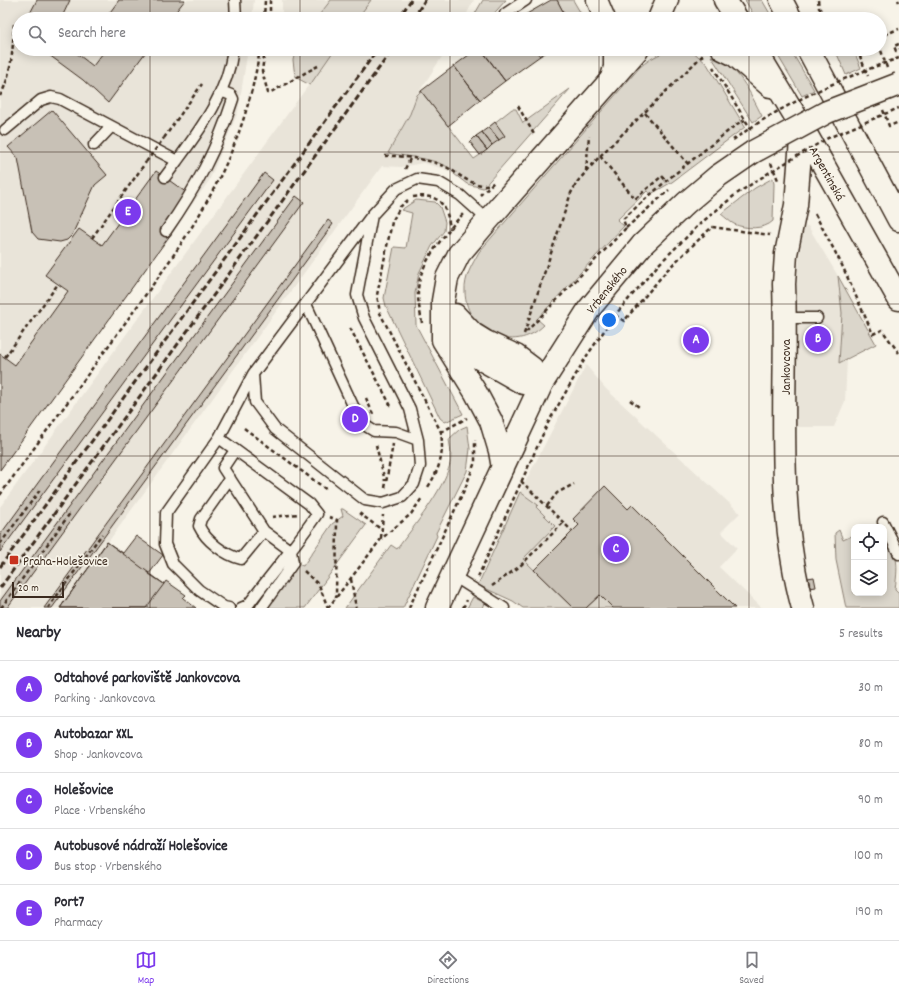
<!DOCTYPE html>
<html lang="en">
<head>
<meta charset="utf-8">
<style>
	body { margin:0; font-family:Dekko,sans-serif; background:#f2f2f3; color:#2b2b33 }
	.controls { position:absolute; right:12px; bottom:12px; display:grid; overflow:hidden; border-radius:8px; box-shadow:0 2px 10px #0003 }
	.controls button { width:36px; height:36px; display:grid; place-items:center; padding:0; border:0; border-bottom:1px solid #e1e1e2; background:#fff; color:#2b2b33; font:20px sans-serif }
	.scale { position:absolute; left:12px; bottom:10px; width:52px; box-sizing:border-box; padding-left:4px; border:2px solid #3b2a1e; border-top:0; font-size:11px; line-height:14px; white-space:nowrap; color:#3b2a1e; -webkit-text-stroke:3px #f7f3e8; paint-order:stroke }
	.you { position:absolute; left:609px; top:320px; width:14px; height:14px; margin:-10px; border:3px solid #fff; border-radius:50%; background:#1a73e8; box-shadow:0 0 0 6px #1a73e833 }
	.badge { display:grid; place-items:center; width:26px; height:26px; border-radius:50%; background:#7c3aed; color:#fff; font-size:13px; font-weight:700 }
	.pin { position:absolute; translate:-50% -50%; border:2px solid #fff; box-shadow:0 1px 4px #0006 }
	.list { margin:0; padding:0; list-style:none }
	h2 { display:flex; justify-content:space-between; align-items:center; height:52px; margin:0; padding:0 16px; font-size:17px }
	h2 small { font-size:13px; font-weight:400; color:#7c7c81 }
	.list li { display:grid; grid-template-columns:26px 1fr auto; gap:12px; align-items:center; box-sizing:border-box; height:56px; padding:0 16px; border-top:1px solid #e1e1e2 }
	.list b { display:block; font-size:15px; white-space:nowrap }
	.list p { margin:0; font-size:13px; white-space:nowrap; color:#7c7c81 }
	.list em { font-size:13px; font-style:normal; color:#7c7c81 }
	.icon { flex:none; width:22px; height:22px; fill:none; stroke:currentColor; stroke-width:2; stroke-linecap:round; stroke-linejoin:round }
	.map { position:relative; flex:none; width:899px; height:608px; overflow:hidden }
	.search { position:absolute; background:#fff; box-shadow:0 2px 10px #0003; left:12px; right:12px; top:12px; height:44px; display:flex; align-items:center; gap:10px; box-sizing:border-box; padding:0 14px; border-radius:22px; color:#7c7c81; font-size:15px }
	.sheet { height:332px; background:#fff }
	nav { display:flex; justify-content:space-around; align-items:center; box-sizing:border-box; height:56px; border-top:1px solid #e1e1e2; background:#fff; font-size:11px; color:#7c7c81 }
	nav a { display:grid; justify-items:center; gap:2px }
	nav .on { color:#7c3aed }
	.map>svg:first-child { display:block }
	.built { fill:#e9e4d9 }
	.green { fill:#dbd6cb; stroke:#8b8074 }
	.building { fill:#c8c1b6; stroke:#3b2a1e }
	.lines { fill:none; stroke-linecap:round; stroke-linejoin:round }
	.service-casing { stroke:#3b2a1e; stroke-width:13 }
	.minor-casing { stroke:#3b2a1e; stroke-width:23 }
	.secondary-casing { stroke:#3b2a1e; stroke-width:25 }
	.path { stroke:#3b2a1e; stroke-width:2.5; stroke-dasharray:4 3; stroke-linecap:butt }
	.service { stroke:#f7f3e8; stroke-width:10 }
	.minor { stroke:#f7f3e8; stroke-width:20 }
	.secondary { stroke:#f7f3e8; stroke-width:22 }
	.rail { stroke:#3b2a1e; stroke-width:3; stroke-dasharray:6 3; stroke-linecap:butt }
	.secondary-bridge-casing { stroke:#3b2a1e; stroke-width:25; stroke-linecap:butt }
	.path-bridge { stroke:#3b2a1e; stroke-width:2.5; stroke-dasharray:4 3; stroke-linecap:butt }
	.secondary-bridge { stroke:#f7f3e8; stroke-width:22 }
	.grid { fill:none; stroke:#3b2a1e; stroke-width:1; stroke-opacity:0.55 }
	.poi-dot { fill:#c8321e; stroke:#f7f3e8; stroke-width:1.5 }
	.labels { text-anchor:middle; stroke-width:3.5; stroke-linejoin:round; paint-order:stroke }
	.street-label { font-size:13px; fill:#3b2a1e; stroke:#f7f3e8 }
	.poi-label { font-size:13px; fill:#3b2a1e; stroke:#f7f3e8; text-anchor:start }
</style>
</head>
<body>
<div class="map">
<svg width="899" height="608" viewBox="0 0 899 608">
	<rect width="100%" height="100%" fill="#f7f3e8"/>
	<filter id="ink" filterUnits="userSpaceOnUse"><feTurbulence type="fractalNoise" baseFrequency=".025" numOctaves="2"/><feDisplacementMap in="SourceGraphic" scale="8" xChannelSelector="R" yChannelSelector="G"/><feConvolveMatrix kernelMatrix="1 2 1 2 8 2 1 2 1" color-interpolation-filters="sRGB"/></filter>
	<g filter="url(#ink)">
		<!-- built -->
		<path class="built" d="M0,0H254L252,19H19V49H248L238,112L209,181L0,470Z
			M282,0H331L316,19H287L282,13Z
			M371,0H474L464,19H357Z
			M335,49H447L417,95L410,114L388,152L425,158L443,164L456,172L453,174L444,169L423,163L401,167L382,166L60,608H0V507Z
			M808,226L838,276L842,313L839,363L847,359L845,401L834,427H796L795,318L798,269L803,227Z
			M586,365L606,389L740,513L721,532L737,548L719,567L762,608H613L600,595L586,608H573L523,559L538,505L520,492Z"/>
		<!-- green -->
		<path class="green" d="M331,0H371L357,19H316Z
			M483,0H506L489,19H472Z
			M557,0H573L584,19H567Z
			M745,0H762L773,19H756Z
			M296,49H335L310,85L295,77L293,60Z
			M676,49H690L707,64L745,127L672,182L651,194L647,191L617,220L624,226L537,319L544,325C514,355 466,333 465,292C464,277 472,265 479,252L640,67C652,57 662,52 676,49Z
			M774,49H790L814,90L802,96Z
			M850,49H853L861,68L846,75L837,54Z
			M711,56C738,64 750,93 762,116L753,122Z
			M570,89L483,188L467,184L454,174L456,172C435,157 412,158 388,153L410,114L417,95L421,91L474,159L480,155L470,142L512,109H516L523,123Z
			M773,178L774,184L773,221C764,230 745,229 734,224C730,222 725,217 721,214L755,188Z
			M416,200L435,202L440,207L445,222L444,231L432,246L419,273L415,293L416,325L463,414L445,422L440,418L386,306L384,298L394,247L406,248L412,213L401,210Z
			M838,276L876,344L839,363L842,313Z
			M467,426L470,449L467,471L436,533L437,536L403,608H345L391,545L397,549C414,526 443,491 450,464C452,455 450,447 449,439L460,429Z
			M520,492L538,505L536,507L555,526L523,559L573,608H523L513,601L478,585Z
			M341,509H343L366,525L305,608H268L298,564L303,566L332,524L343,516Z
			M839,530L843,540L854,535V593H884V530C897,555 899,560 895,589L899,593V608H846L836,560L835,533Z
			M600,595L613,608H586Z
			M473,597L485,603L483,608H467Z"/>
		<!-- building -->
		<path class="building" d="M37,0H70L61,19H27Z
			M119,0H185L170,19H105Z
			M551,0H557L567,19H518Z
			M41,49H71L93,66L106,49H148L108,103L83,80Z
			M477,49H481L505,81L480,100L454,66Z
			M481,49H535L540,56L505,81Z
			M535,49H552L540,56Z
			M454,66L480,100L448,126L421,91Z
			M52,110L107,175L95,185L72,235L67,240L60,242L38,239L32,232L18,158L8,147Z
			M495,122L505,136L499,140L489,127Z
			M489,127L499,140L492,145L482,132Z
			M482,132L492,145L487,150L476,136Z
			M476,136L487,150L480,155L470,142Z
			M156,171L187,193L162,228L171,234L0,470V354L15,365L68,291L45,275L79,229L102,245Z
			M264,173L273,180L0,552V535Z
			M296,196L304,202L7,608H0V601Z
			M328,220L333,224L52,608H44Z
			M605,486L628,509L632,505L735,608H613L600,595L586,608H573L534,570L579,525L573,519Z
			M136,536L163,555L149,574L164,584L166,581L186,595L183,598L196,608H60L107,542L123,553Z
			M107,542L164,584L146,608H60Z
			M814,577L816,587L810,588L808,578Z"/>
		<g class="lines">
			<defs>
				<path id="service" d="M235,0L236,19
					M505,14L526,0
					M5,130L41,100L51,97L60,99L177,161C202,127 228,92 233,49
					M94,145L111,127
					M165,177L177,161
					M372,215L357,295L364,318L410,409L418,440L420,466L414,484L402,497L383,503L365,500L275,429L255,402L253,374Z
					M372,215L396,189L417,179L438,182L460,195L488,220
					M166,231C196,188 217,149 233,99L231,95L221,91
					M306,304L361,423L374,431L396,432L418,440
					M785,316L795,318H817
					M219,438L309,504L317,514C296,546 271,574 248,605L241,608
					M235,450L223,468L264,531L291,551L293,563L261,608
					M230,478L201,519L199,526C206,541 225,555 241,559L264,531
					M883,522L899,554
					M452,575L504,608
					M229,608L224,607L199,590L173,564L165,544L166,513L219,438L253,374"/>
				<path id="minor" d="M597,0L605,19
					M610,81L614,67V49"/>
				<path id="secondary" d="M725,0L737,19
					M781,0L791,19
					M659,19L667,0
					M723,49L735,55L770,86
					M755,49L802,127L899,299
					M808,49L899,220
					M802,127L796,205L786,254L784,284C788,391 774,503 803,608
					M455,315L473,334L486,342L516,356L532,368L542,383
					M448,319L455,335L470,351L479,358L523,383H542
					M503,468L500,451L491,421L476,393L443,340V301L447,278L459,254L488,220L638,49
					M437,608L542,383L589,309L643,244"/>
			</defs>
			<!-- service casing -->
			<use href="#service" class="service-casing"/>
			<!-- minor casing -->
			<use href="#minor" class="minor-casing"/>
			<!-- secondary casing -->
			<use href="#secondary" class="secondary-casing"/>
			<!-- path -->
			<path class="path" d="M270,0V19
				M818,0L819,8L829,19
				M898,0L899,2
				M264,19L265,0
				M899,44L894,46L896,51L899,49
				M265,49L262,71L268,93C273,92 309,70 318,66
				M857,49L868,76
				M713,67L752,131
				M887,68C880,46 872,38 899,29
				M0,96C12,75 13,47 14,23
				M518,106L535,136
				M883,110L889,126L899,122
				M645,113L688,164
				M164,138L202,84
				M385,156C400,155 431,160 444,166C459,173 469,186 488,185
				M600,156L635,199L662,176L666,181
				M771,163L778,180
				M405,169L410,159
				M586,171L589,136
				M480,195L495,181
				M413,197C439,193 447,204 450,229
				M408,200L400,207L392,222L377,295L380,313L441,432C444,455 440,468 428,487
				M815,214L841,263L873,334L882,330L899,353
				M92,238L146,162
				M615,315L624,321L668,269L712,227L770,235
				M422,323C420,310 416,296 419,283C422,261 448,230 463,214
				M350,328L392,408
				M526,332L626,228L623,219L666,181L737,124L745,120
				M524,334L571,193L578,181L600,156L704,54
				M5,357L58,284
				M366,398L373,414
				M630,400L639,407
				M244,428L327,490
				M441,432L467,418
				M376,445L385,481
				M521,481L572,531
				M385,488L393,444
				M0,495C40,440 80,385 120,330C187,238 242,166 260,49
				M547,506L557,493L574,484
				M359,513L382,530
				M272,517L298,514
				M329,517L337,520L336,598
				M381,538L383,515
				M0,544L40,490
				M304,571L319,585L328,608
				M478,577L548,423L586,357L615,315L659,264
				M351,579L356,608
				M492,586L519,567L563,523
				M1,608L71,512
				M48,608L102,534
				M328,608L381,539L411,514L422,498
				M409,608L466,486L475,462V440
				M463,608L467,600"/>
			<!-- service -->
			<use href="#service" class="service"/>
			<!-- minor -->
			<use href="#minor" class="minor"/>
			<!-- secondary -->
			<use href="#secondary" class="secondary"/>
			<!-- rail -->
			<path class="rail" d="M398,19L411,0
				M413,19L425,0
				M0,567L378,49
				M0,588L393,49"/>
			<defs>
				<path id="secondary-bridge" d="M643,244L686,203L718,176L753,152L827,112L899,84"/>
			</defs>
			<!-- secondary-bridge casing -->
			<use href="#secondary-bridge" class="secondary-bridge-casing"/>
			<!-- path-bridge -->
			<path class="path-bridge" d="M733,140C782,104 842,78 899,58
				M146,162L164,138
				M626,228L669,190
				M659,264L701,223L735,195L770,172L828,138L899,108"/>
			<!-- secondary-bridge -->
			<use href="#secondary-bridge" class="secondary-bridge"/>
		</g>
	</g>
	<!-- grid -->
	<path class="grid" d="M150,0V19M300,0V19M450,0V19M599,0V19M749,0V19M150,49V608M300,49V608M450,49V608M599,49V608M749,49V608M0,152H899M0,304H899M0,456H899"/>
	<!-- markers -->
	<rect class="poi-dot" x="9" y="555" width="10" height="10" rx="2"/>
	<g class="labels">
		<!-- street labels -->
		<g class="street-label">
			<text transform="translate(828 173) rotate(61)" y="5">Argentinská</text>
			<text transform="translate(606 289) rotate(-51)" y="5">Vrbenského</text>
			<text transform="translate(785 367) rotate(-90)" y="5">Jankovcova</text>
		</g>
		<!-- poi labels -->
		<g class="poi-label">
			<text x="23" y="565">Praha-Holešovice</text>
		</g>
	</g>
</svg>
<div class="controls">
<button><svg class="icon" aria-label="locate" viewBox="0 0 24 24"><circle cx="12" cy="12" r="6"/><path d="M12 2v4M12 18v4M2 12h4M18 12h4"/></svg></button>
<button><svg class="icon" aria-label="layers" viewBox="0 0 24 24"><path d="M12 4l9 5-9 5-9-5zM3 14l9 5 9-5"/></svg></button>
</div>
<div class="scale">20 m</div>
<div class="you"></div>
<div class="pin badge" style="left:696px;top:340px">A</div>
<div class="pin badge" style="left:818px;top:339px">B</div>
<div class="pin badge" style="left:616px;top:549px">C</div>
<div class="pin badge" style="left:355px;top:419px">D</div>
<div class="pin badge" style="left:128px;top:212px">E</div>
<div class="search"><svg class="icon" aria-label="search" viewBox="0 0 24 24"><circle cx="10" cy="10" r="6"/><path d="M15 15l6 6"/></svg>Search here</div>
</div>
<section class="sheet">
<h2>Nearby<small>5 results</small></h2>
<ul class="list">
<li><span class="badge">A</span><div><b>Odtahové parkoviště Jankovcova</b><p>Parking · Jankovcova</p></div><em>30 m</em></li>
<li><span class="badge">B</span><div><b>Autobazar XXL</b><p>Shop · Jankovcova</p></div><em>80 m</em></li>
<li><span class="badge">C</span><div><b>Holešovice</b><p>Place · Vrbenského</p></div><em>90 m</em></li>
<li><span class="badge">D</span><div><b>Autobusové nádraží Holešovice</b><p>Bus stop · Vrbenského</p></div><em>100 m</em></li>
<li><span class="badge">E</span><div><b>Port7</b><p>Pharmacy</p></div><em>190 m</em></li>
</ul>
</section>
<nav>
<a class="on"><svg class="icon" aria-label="map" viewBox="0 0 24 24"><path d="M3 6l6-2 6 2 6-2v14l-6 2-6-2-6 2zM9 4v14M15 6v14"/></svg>Map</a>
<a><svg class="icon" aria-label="directions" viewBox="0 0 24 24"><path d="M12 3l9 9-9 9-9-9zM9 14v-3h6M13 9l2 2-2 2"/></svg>Directions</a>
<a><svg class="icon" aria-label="saved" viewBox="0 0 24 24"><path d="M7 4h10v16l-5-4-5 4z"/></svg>Saved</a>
</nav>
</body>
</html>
